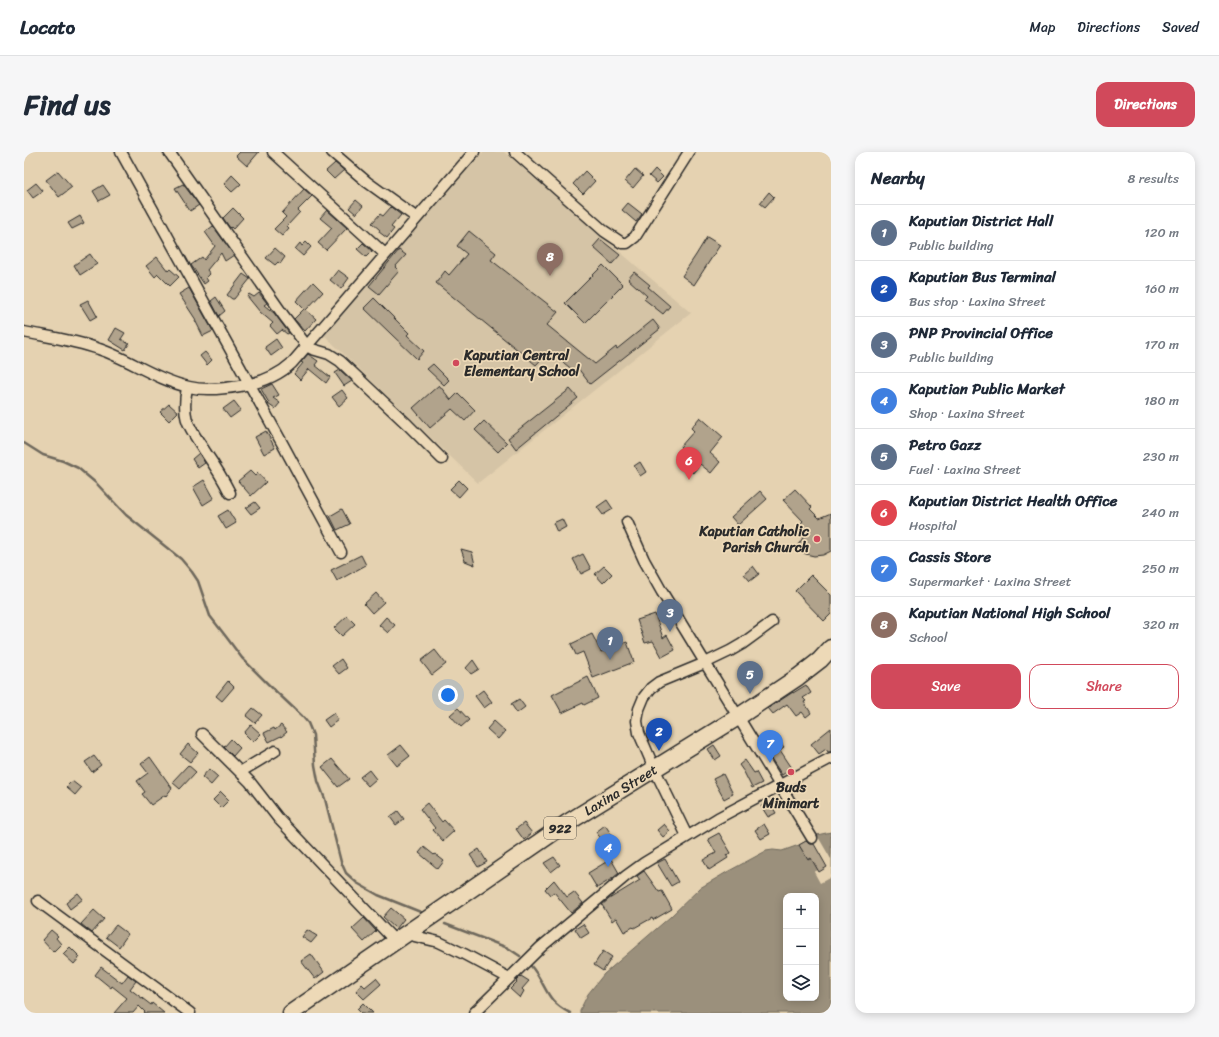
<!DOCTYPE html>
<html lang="en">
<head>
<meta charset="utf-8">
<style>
	body { margin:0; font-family:Sriracha,sans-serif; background:#f6f6f7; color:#1f2937 }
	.controls { position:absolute; right:12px; bottom:12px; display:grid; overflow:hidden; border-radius:8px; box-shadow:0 2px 10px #0003 }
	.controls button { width:36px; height:36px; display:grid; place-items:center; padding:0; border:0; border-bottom:1px solid #e0e1e3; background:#fff; color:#1f2937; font:20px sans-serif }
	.you { position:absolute; left:424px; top:543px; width:14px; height:14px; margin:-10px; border:3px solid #fff; border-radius:50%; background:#1a73e8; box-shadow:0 0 0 6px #1a73e833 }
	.badge { display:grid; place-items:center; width:26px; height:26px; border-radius:50%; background:#d1495b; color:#fff; font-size:13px; font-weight:700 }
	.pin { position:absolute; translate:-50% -33px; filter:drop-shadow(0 1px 2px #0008) }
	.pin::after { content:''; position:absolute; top:21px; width:14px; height:12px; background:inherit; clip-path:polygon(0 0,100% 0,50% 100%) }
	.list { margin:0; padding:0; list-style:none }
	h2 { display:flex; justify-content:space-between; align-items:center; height:52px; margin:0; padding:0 16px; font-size:17px }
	h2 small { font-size:13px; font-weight:400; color:#747a83 }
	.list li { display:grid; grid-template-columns:26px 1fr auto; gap:12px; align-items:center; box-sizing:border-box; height:56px; padding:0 16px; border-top:1px solid #e0e1e3 }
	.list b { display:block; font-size:15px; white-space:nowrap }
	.list p { margin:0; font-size:13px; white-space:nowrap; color:#747a83 }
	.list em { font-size:13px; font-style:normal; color:#747a83 }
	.actions { display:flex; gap:8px; padding:12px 16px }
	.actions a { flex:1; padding:9px 0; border:1px solid #d1495b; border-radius:12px; text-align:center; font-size:14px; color:#d1495b }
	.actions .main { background:#d1495b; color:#fff }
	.icon { flex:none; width:22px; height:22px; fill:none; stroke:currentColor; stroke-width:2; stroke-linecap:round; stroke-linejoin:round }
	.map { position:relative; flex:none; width:807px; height:861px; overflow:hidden; border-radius:12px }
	header { display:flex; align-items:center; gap:24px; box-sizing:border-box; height:56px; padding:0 20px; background:#fff; border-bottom:1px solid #e0e1e3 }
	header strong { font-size:19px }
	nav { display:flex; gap:22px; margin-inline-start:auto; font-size:14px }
	.intro { display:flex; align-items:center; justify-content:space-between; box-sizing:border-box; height:96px; padding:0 24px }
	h1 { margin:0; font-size:28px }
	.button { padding:10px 18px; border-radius:12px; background:#d1495b; color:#fff; font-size:14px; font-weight:700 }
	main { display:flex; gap:24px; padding:0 24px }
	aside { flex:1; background:#fff; border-radius:12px; box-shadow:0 2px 10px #0003 }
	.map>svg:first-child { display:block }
	.built { fill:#d5c4a6 }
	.water { fill:#9b907c; stroke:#6e685c; fill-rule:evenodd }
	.pier { fill:#e5d2b1 }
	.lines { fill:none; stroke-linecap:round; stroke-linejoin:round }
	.stream { stroke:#6e685c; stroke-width:2.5 }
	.building { fill:#b1a38c; stroke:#2b2b2b }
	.street-casing { stroke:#2b2b2b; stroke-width:13 }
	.primary-casing { stroke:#2b2b2b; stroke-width:19 }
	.street { stroke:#edd9b7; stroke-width:10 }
	.primary { stroke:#edd9b7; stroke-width:16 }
	.poi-dot { fill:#d1495b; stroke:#edd9b7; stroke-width:1.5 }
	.labels { text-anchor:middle; stroke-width:3.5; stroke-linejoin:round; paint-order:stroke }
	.shield { fill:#edd9b7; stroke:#655f55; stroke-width:1 }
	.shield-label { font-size:13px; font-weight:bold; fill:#2b2b2b }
	.poi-label { font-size:14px; font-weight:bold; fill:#2b2b2b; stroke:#edd9b7; text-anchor:start }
	.street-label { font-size:14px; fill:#2b2b2b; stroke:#edd9b7 }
</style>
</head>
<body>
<header>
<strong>Locato</strong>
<nav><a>Map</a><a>Directions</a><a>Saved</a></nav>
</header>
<div class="intro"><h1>Find us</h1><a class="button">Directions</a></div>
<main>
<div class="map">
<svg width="807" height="861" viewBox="0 0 807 861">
	<rect width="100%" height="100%" fill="#e5d2b1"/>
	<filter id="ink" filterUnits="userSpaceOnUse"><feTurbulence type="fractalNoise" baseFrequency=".025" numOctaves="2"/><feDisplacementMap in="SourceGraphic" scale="8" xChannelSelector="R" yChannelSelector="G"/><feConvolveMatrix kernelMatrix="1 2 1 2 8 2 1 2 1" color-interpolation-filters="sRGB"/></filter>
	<g filter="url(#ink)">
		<!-- built -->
		<path class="built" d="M459,0H480L667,161L454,331L300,183Z"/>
		<!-- water -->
		<path class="water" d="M807,680V861H556V858L564,842L580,822L646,765L676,736L703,720L742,699L749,698L758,699L775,693L793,683ZM762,744H792V846H762Z"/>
		<!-- pier -->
		<path class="pier" d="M793,683L807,707V725L796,731L790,720L794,718L787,706L784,708L775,693Z"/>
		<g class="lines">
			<!-- stream -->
			<path class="stream" d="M0,291L19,303L39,309L54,316L73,332L102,363L157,407L168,420L174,429L186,464L203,486L218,506L244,532L278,564L284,571L289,583L291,613L294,629L301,647L317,710L322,721L333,731L354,743L399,761
				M421,772L484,796L496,804
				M507,814C523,833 521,849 546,861"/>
		</g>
		<!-- building -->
		<path class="building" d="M216,0H235L223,14L212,4Z
			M311,11L320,18L310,27L302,19Z
			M611,17L619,24L609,36L601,29Z
			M631,17L639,25L633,31L625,24Z
			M34,19L48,35L35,45L22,28Z
			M561,19L571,29L559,42L549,32Z
			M208,23L217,32L208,40L200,32Z
			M12,31L19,39L9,46L3,38Z
			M159,32L175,53L166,59L151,36Z
			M79,33L86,43L75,49L69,39Z
			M280,37L288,44L274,58L276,60L263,74L265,76L258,84L250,77L262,65L258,61Z
			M745,40L750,45L741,55L736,51Z
			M332,48L339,54L332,62L325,56Z
			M604,51L618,62L612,70L598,58Z
			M367,55L377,63L367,75L370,77L363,86L355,80L356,78L348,71L356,62L359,64Z
			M209,56L219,66L209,77L207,75L206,76L199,66Z
			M303,58L323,76L302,98L294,91L308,76L296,66Z
			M56,64L60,71L48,77L44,71Z
			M189,74L210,103L201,109L197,101L183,118L186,122L182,126L184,129L180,132L167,113L178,105L180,108L191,94L181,80Z
			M445,79L472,101L467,108L534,160L523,173L571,212L592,195L593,197L629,168L636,177L566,232L553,215L550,219L525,199L512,213L412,131L421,119L425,123L443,102L433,94Z
			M683,85L696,93L670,133L658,124L672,103Z
			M576,87L596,103L588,112L569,95Z
			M282,90L287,95L279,104L271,97L276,91L278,94Z
			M339,91L348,99L342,105L333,97Z
			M251,96L261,105L256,112L254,110L251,113L242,106Z
			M375,98L382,103L371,115L375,119L355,142L345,134Z
			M66,102L73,112L56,123L50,113Z
			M133,105L144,119L146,117L155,125L146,134L134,122L131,125L122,114Z
			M579,113L599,133L561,171L541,151Z
			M314,118L325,126L317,137L306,128Z
			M610,120L626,133L624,135L646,154L639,162L620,147L623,144L604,127Z
			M219,122L226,127L210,147H208L203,143Z
			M289,130L299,140L282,158L292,167L281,179L270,167L280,157L272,149Z
			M165,136L189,179L179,184L171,168H172L155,142Z
			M235,141L243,151L240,153L250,161L265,181L263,182L258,178L253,182L246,174L249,171L236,160L223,144L225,142L230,145Z
			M192,145L201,159L195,164L187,149Z
			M350,146L385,181L383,183L400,199L393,207L340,156Z
			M64,148L73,164L66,168L56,152Z
			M92,176L101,181L97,187L105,192L101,198L85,188Z
			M252,187L258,196L247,204L241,195Z
			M181,200L188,208L183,213L176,204Z
			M284,202L294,209L291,213L306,225L302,231L285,217L276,228L270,222L279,211L277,210Z
			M409,212L425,228L420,233L403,217Z
			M316,218L328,229L320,234L311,221Z
			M248,232L255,243L249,246L256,251L251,257L244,252L245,251L237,237Z
			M415,233L427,248L434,241L451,258L441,269L428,257L406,276L389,256Z
			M546,237L554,246L492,297L484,286Z
			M318,238L324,246L315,254L308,245Z
			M210,249L217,258L206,266L199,257Z
			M145,252L154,260L145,269L136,260Z
			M676,265L699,285L686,301L696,310L687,321L676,312L669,321L658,313L666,303L656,295L670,279L667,276Z
			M460,269L483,291L474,300L451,278Z
			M242,279L251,296L240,302L231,285Z
			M175,301L181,311L174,316L168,307Z
			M616,310L622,320L616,324L610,314Z
			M226,319L231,324L234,321L242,330L227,344L214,329Z
			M180,328L190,346L179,353L169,335Z
			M435,328L443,336L435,345L426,337Z
			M771,337L788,355L786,357L795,366L807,361V399L799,403L790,404L782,402L774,398L772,396L784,378L777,371L779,369L759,348Z
			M736,339L743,347L714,373L707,365Z
			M583,348L589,357L579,363L573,355Z
			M231,350L236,356L227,362L222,356Z
			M318,357L326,372L313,378L306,364Z
			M204,358L212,371L202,377L194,364Z
			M538,367L542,375L533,380L529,371Z
			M437,397L448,400L451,413L441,409Z
			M559,402L567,417L557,422L549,407Z
			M337,403L342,413L313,429L307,418Z
			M580,414L588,422L579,431L571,422Z
			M729,414L735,422L726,429L720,422Z
			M787,423L807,443V462L800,469L771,439Z
			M352,441L360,450L348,461L340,452Z
			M631,462L639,486L643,483L651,498L638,505L629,489L621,491L613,468Z
			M323,464L331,472L318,484L310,476Z
			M362,465L371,473L364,481L355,473Z
			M568,482L577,500L603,490L610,510L569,526L559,500L552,503L547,492Z
			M411,498L422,512L408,523L397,509Z
			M317,507L323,516L315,522L308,514Z
			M449,508L455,517L447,522L442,516Z
			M564,525L574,546L560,553L559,551L538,561L528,543Z
			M204,529L210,535L198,549L192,544Z
			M782,533L787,541L779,546L782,549L780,550L787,561L782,565L778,560L772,564L763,552L749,562L744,556L743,557L769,540V541Z
			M459,538L468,550L460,556L451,544Z
			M495,547L501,555L493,561L487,552Z
			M229,556L238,563L231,571L222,564Z
			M434,556L445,568L437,575L426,563Z
			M310,561L314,568L305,575L300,568Z
			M470,569L481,579L474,587L463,577Z
			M227,573L237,582L229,590L220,581Z
			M257,573L263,580L257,585V584L245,590L240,581L250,576L251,578Z
			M807,576V600H804L802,597L795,602L787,592Z
			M753,586L760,595L756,598L768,616L758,623L746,605L750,602L743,593Z
			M207,587L216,596L209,604L200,595Z
			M164,592L174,601L166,610L156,602Z
			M377,593L386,604L373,614L364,603Z
			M690,593L697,604L691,608L684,597Z
			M70,604L77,613L68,620L61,610Z
			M126,605L148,636L142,644L141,643L127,653L118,642L121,640L113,629L124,621L117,612Z
			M308,607L325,627L314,635L298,615Z
			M721,608L730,621L732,620L738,631L728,636L720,620L715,613Z
			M164,613L172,620L156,637L148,630Z
			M185,617L194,625L187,633L178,625Z
			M345,618L352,627L344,634L336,625Z
			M699,622L709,642L700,647L689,627Z
			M48,629L57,636L51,643L42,635Z
			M197,640L205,648L197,656L189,648Z
			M745,649L752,661L744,665L737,654Z
			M403,651L418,670L420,668L430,679L419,689L409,678L411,676L396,657Z
			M374,659L380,667L372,673L366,665Z
			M500,671L508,681L500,688L492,677Z
			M640,672L646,679L639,685L633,678Z
			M740,672L746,682L737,687L731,678Z
			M581,673L592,689L583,695L572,680Z
			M695,681L707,701L702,703L704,706L685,718L679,708L692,701L684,687Z
			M782,689L785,692H790L803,715L795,720L787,706L784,708L775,693Z
			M400,695L410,703L411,702L420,709L414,717L395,701Z
			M455,697L463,710L454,715L446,703Z
			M530,705L536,713L527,720L520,711Z
			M587,707L595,721L589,726L573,736L564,721Z
			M641,707L654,730L647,734L633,711Z
			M620,719L635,740L638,739L648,757L629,768L628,766L610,776L609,775L600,780L592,766L588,769L578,753L585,747L616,728L613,724Z
			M530,728L543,745L550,740L559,751L547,761L530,740L526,743L521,737Z
			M54,741L59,747L46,757L42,751Z
			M367,756L380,767L372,777L359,765Z
			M70,758L80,767L68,781L57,772Z
			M340,766L352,779L340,790L328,777Z
			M559,772L565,781L557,786L551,777Z
			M92,773L104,782L95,795L82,785Z
			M27,778L34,784L32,786L37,792L29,800L18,788Z
			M283,778L293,784L287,791L278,785Z
			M46,795L56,805L50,812L39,802Z
			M579,799L588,805L579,819L570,813Z
			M287,802L300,820L291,827L277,809Z
			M77,815L98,831L104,823L112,829L106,837L127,853L128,851L140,861H120L121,860L115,854L109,861H90L103,846L88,834L87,836L71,823Z
			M497,824L505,829L498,837L500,839L496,846L486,837L493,830L492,829Z
			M352,826L357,832L340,847L332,839L338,832L341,835Z
			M339,851L349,861H337L333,857Z"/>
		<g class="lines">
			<defs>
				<path id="street" d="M97,0L258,291L317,400
					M145,0L260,164L283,194L288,197L305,202L316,209L384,273L418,307
					M249,0L361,102
					M308,0L343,30L393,66
					M491,0L580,79L598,91H603L611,85L665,0
					M0,180C25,185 50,188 75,197C105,207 133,228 165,235C182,239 199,237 216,234C236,231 254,224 268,211L450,0
					M163,235C157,269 165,274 182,301C191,314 199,327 206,341
					M603,370L620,408L638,440L788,686
					M178,582L226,630L254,666L372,790
					M216,620L251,599
					M663,684L630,616L615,581L613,569L615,557L620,545L627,536L635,530L681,511L706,499L718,492L748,470
					M14,749L166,861
					M382,782L415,790L440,802L485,826
					M450,861L517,795L602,724L620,711L694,666L807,606"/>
				<g id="primary">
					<path id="s1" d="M267,861L543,671L714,565L774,525L796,508L807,496"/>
				</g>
			</defs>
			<!-- street casing -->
			<use href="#street" class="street-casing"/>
			<!-- primary casing -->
			<use href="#primary" class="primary-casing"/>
			<!-- street -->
			<use href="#street" class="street"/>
			<!-- primary -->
			<use href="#primary" class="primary"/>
		</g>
	</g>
	<!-- markers -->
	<g class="poi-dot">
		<circle cx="432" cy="211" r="4"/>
		<circle cx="793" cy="387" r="4"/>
		<circle cx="767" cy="620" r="4"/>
	</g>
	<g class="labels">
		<!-- shield labels -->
		<rect class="shield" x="520" y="665" width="32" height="22" rx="3"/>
		<g class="shield-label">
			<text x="536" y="681">922</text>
		</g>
		<!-- poi labels -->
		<g class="poi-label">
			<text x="440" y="208">Kaputian Central<tspan x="440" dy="16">Elementary School</tspan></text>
			<text x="785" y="384" text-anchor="end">Kaputian Catholic<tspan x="785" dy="16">Parish Church</tspan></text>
			<text x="767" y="640" text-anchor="middle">Buds<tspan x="767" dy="16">Minimart</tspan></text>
		</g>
		<!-- street labels -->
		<g class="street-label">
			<text dy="5" stroke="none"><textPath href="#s1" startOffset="398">Laxina Street</textPath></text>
		</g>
	</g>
</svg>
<div class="controls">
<button>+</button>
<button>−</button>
<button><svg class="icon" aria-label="layers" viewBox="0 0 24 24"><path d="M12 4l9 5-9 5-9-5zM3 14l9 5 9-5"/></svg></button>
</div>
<div class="you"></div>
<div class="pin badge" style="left:586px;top:508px;background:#5c6f8a">1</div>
<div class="pin badge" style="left:635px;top:599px;background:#1a4fb4">2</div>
<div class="pin badge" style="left:646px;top:480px;background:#5c6f8a">3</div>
<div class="pin badge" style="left:584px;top:715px;background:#3f7fe0">4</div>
<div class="pin badge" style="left:726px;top:542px;background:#5c6f8a">5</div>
<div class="pin badge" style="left:665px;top:328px;background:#e0444e">6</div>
<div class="pin badge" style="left:746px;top:611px;background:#3f7fe0">7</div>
<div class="pin badge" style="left:526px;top:124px;background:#8d6e63">8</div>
</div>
<aside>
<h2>Nearby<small>8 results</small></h2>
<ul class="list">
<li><span class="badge" style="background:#5c6f8a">1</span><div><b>Kaputian District Hall</b><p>Public building</p></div><em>120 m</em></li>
<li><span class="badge" style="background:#1a4fb4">2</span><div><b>Kaputian Bus Terminal</b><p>Bus stop · Laxina Street</p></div><em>160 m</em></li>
<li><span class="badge" style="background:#5c6f8a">3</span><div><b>PNP Provincial Office</b><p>Public building</p></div><em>170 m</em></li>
<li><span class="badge" style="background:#3f7fe0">4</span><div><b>Kaputian Public Market</b><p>Shop · Laxina Street</p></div><em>180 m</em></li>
<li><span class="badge" style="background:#5c6f8a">5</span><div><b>Petro Gazz</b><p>Fuel · Laxina Street</p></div><em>230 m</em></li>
<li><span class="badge" style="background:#e0444e">6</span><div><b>Kaputian District Health Office</b><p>Hospital</p></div><em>240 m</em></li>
<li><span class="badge" style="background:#3f7fe0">7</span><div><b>Cassis Store</b><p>Supermarket · Laxina Street</p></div><em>250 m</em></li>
<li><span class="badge" style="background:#8d6e63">8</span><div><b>Kaputian National High School</b><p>School</p></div><em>320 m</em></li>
</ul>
<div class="actions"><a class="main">Save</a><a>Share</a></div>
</aside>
</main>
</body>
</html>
